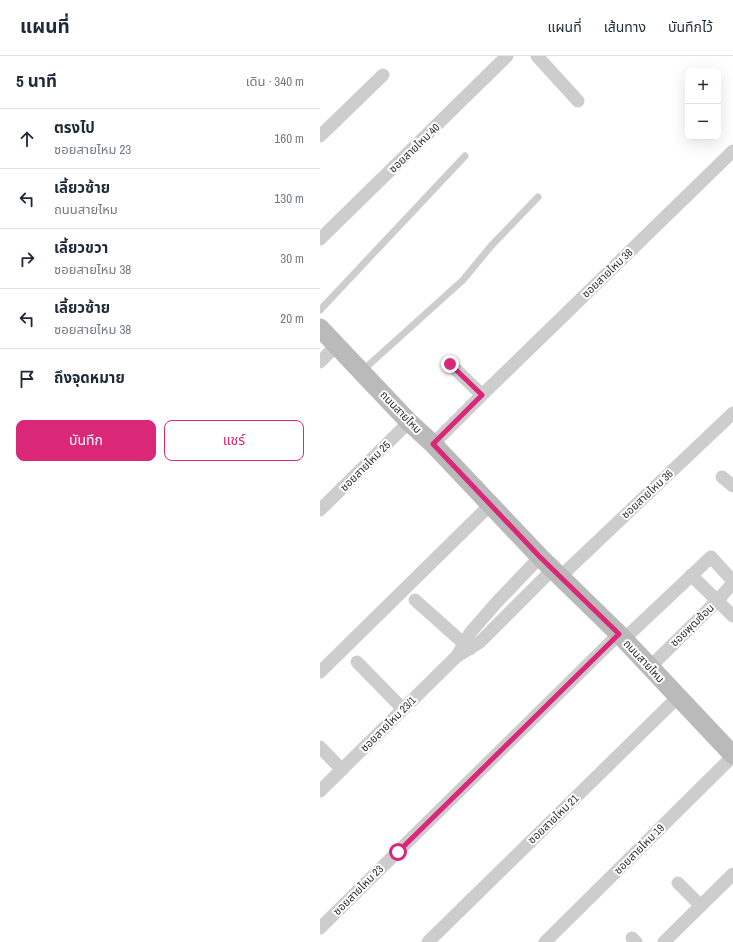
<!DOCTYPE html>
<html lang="th">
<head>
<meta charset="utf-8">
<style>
	body { margin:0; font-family:"Archivo Narrow","Noto Sans Thai",sans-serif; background:#f6f6f7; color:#1f2937 }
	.controls { position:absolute; right:12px; top:12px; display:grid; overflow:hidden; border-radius:8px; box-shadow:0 4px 16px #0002 }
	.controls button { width:36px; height:36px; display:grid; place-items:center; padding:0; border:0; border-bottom:1px solid #e0e1e3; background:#fff; color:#1f2937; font:20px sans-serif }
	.stop { position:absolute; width:12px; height:12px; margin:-9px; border:3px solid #db2777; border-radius:50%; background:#fff }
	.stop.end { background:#db2777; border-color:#fff; box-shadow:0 1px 4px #0008 }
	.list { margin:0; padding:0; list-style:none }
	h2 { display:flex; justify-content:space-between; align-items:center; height:52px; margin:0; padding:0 16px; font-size:17px }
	h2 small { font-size:13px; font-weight:400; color:#747a83 }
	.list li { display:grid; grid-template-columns:26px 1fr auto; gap:12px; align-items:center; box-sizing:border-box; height:60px; padding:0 16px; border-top:1px solid #e0e1e3 }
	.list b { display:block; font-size:15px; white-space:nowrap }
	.list p { margin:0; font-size:13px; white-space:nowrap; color:#747a83 }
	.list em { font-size:13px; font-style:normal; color:#747a83 }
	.actions { display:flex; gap:8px; padding:12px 16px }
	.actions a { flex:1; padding:9px 0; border:1px solid #db2777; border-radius:8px; text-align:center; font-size:14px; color:#db2777 }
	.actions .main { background:#db2777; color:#fff }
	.icon { flex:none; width:22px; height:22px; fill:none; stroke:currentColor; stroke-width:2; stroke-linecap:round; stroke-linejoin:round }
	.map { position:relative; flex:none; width:413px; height:886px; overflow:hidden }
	header { display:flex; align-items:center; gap:24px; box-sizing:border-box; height:56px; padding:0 20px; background:#fff; border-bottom:1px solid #e0e1e3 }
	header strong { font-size:19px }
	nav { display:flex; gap:22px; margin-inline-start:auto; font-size:14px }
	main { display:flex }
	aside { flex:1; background:#fff }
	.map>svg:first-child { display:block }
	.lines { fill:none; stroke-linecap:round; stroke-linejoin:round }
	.lane { stroke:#cdcdcd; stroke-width:7 }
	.street { stroke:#cdcdcd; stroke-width:13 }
	.secondary { stroke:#bababa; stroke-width:19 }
	.route { stroke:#db2777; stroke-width:5 }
	.labels { text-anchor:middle; stroke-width:4; stroke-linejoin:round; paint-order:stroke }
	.street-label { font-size:11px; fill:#303030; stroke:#fff }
</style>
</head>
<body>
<header>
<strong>แผนที่</strong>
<nav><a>แผนที่</a><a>เส้นทาง</a><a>บันทึกไว้</a></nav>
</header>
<main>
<aside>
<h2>5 นาที<small>เดิน · 340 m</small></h2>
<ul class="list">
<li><svg class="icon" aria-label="ahead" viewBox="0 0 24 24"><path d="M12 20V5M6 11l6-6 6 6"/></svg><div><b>ตรงไป</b><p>ซอยสายไหม 23</p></div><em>160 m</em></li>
<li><svg class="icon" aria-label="left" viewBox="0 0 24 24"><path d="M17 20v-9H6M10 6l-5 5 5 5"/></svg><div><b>เลี้ยวซ้าย</b><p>ถนนสายไหม</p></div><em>130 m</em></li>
<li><svg class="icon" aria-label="right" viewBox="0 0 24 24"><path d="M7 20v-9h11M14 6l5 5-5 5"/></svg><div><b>เลี้ยวขวา</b><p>ซอยสายไหม 38</p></div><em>30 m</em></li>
<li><svg class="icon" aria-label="left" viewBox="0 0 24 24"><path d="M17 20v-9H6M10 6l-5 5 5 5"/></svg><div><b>เลี้ยวซ้าย</b><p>ซอยสายไหม 38</p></div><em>20 m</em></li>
<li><svg class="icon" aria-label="arrive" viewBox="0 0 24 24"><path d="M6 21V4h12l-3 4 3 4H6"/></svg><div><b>ถึงจุดหมาย</b></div></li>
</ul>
<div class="actions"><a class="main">บันทึก</a><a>แชร์</a></div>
</aside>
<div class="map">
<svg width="413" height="886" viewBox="0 0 413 886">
	<rect width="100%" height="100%" fill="#fff"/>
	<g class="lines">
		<!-- lane -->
		<path class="lane" d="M0,254L145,100
			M42,315L143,224L171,190L218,141"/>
		<!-- street -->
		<path class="street" d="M217,0L258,45
			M0,80L63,19
			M0,183L187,0
			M0,306L16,290
			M130,308L162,339
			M113,388L162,339L413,95
			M402,421L413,430
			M0,454L89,366
			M371,519L413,560
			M241,520L413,357
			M95,544L150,593
			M304,583L391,501L413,525
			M137,600L150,577L177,546L220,501
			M37,606L83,653
			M330,611L397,545L413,527
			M0,616L170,449
			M0,691L22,714
			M0,735L136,601L160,586L233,513
			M358,827L381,850
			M0,872L299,578
			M312,882L316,886
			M108,886L358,641
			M225,886L413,700
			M344,886L413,818"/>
		<!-- secondary -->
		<path class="secondary" d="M0,272L89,366L113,388L220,501L299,578L413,699"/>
	</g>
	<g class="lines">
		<!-- route -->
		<path class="route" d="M78,796L299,578L220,501L113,388L162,339L130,308"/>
	</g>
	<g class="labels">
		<!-- street labels -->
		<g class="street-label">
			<text transform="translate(94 92) rotate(-44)" y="4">ซอยสายไหม 40</text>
			<text transform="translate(287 217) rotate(-44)" y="4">ซอยสายไหม 38</text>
			<text transform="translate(81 356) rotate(46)" y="4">ถนนสายไหม</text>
			<text transform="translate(45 410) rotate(-45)" y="4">ซอยสายไหม 25</text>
			<text transform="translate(327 438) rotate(-43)" y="4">ซอยสายไหม 36</text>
			<text transform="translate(372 569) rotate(-44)" y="4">ซอยพุฒซ้อน</text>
			<text transform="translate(324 605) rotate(47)" y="4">ถนนสายไหม</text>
			<text transform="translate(68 668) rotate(-45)" y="4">ซอยสายไหม 23/1</text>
			<text transform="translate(233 763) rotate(-44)" y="4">ซอยสายไหม 21</text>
			<text transform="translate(319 793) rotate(-45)" y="4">ซอยสายไหม 19</text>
			<text transform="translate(38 834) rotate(-45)" y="4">ซอยสายไหม 23</text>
		</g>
	</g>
</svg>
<div class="controls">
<button>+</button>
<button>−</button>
</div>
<div class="stop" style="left:78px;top:796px"></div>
<div class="stop end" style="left:130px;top:308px"></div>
</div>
</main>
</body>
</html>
